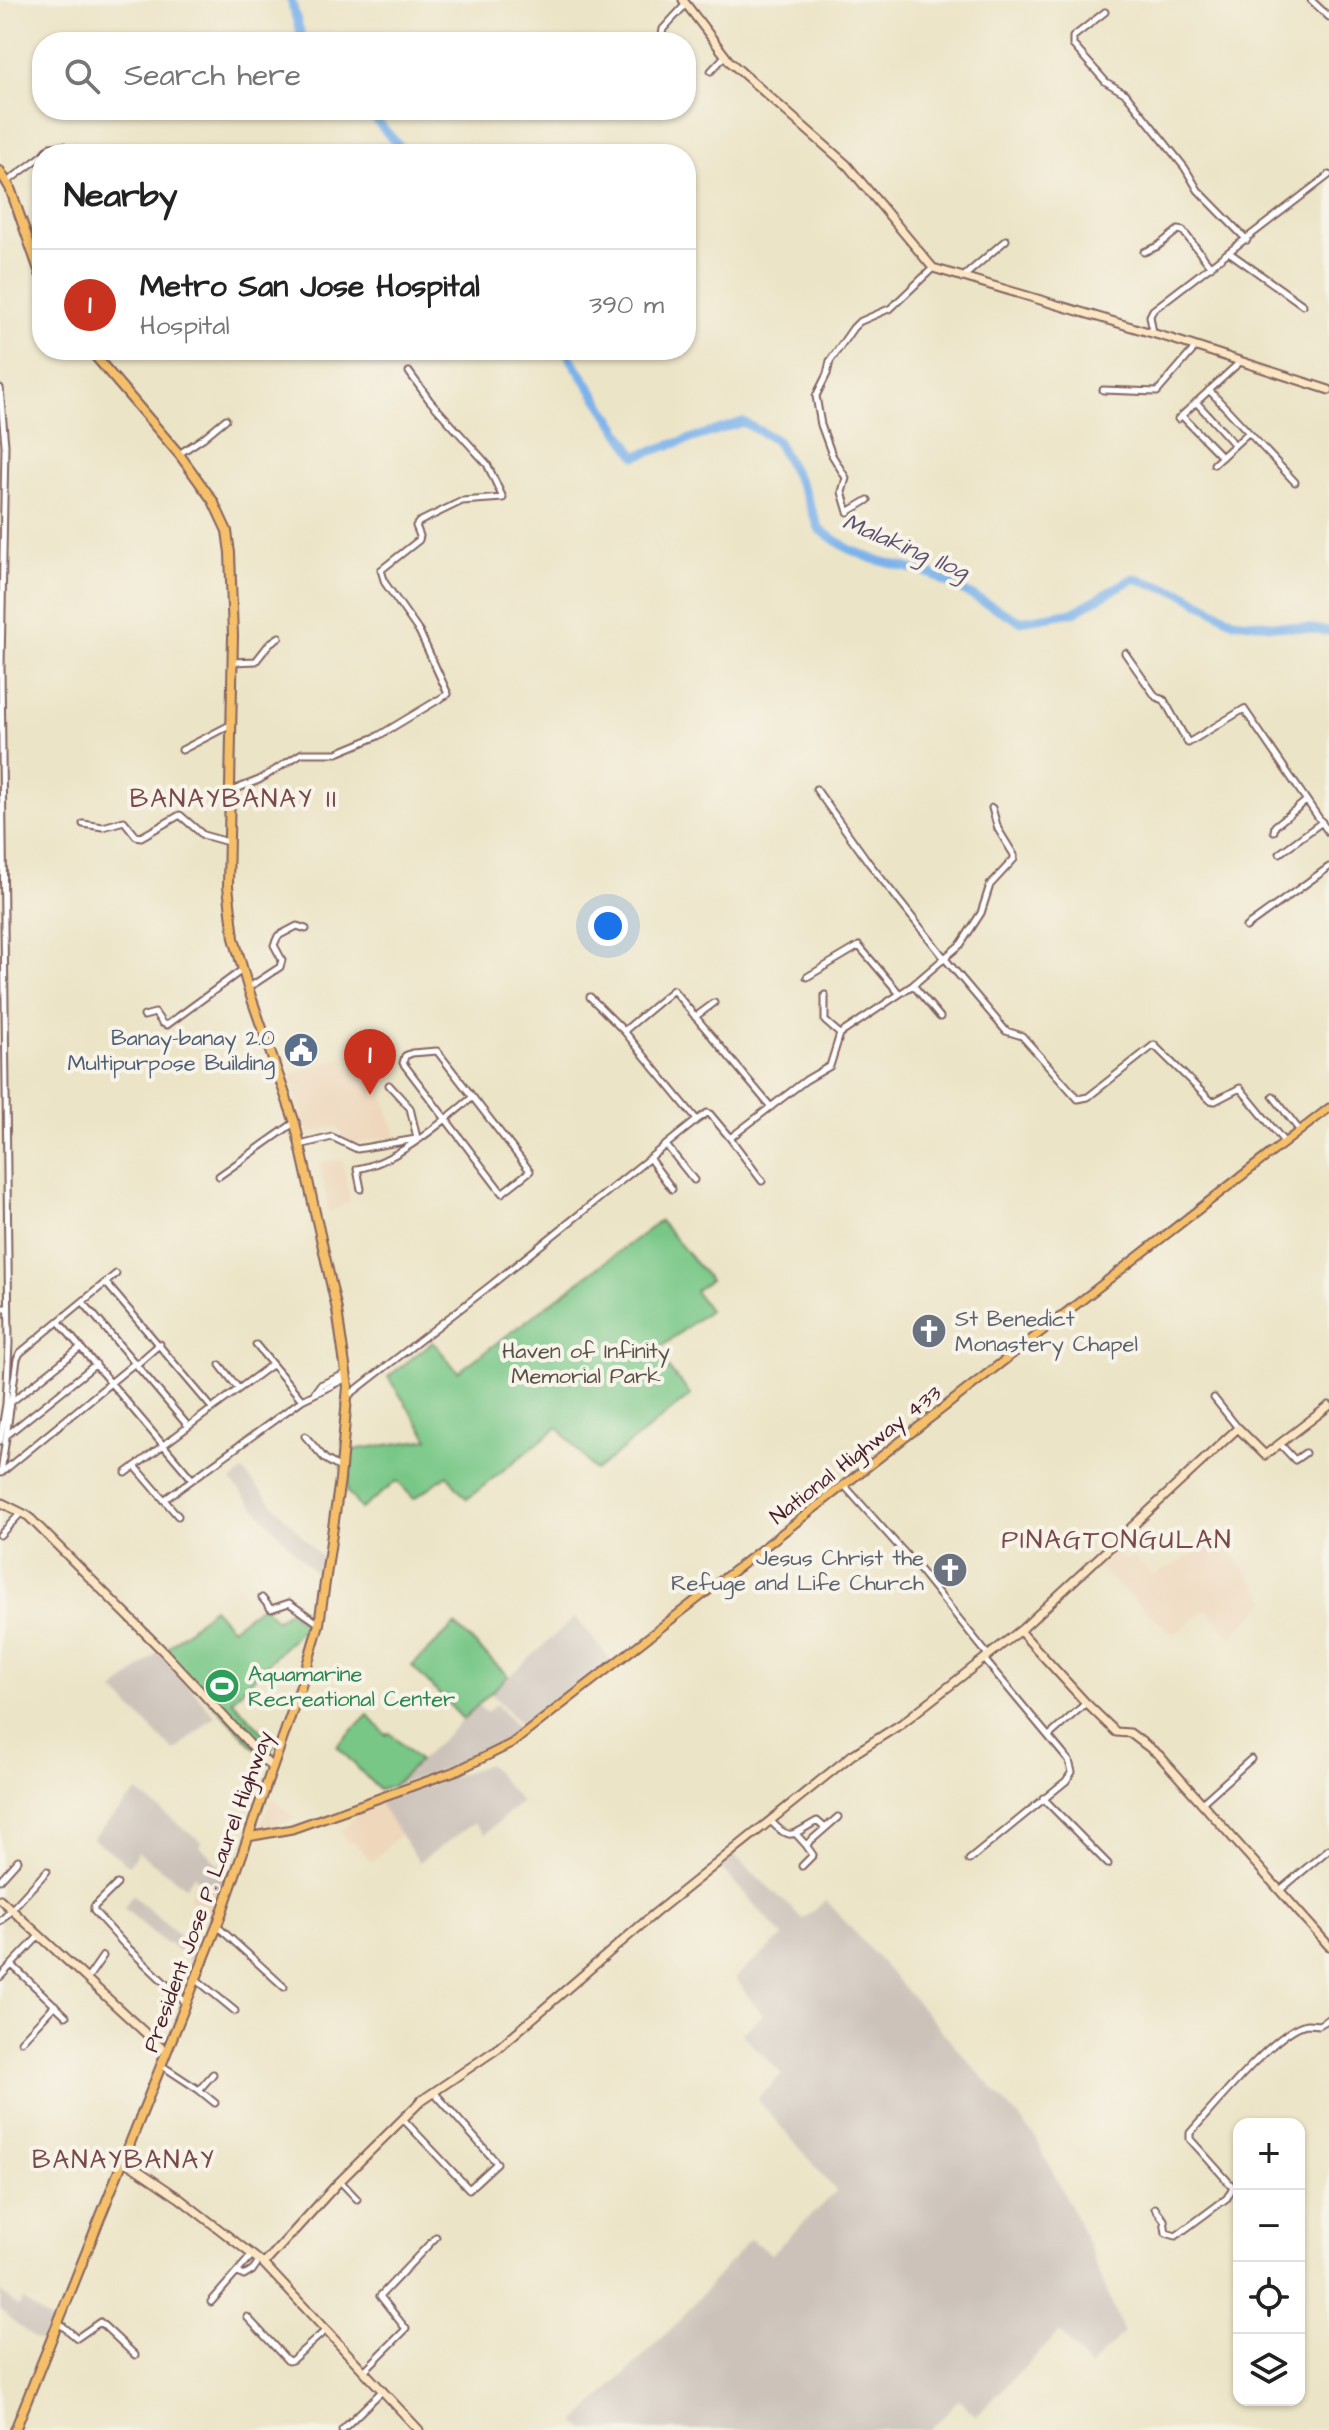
<!DOCTYPE html>
<html lang="en">
<head>
<meta charset="utf-8">
<style>
	body { margin:0; font-family:"Architects Daughter",sans-serif; background:#f6f6f6; color:#222 }
	.controls { position:absolute; right:24px; bottom:24px; display:grid; overflow:hidden; border-radius:16px; box-shadow:0 2px 6px #0004 }
	.controls button { width:72px; height:72px; display:grid; place-items:center; padding:0; border:0; border-bottom:2px solid #e0e0e0; background:#fff; color:#222; font:40px sans-serif }
	.you { position:absolute; left:608px; top:926px; width:28px; height:28px; margin:-20px; border:6px solid #fff; border-radius:50%; background:#1a73e8; box-shadow:0 0 0 12px #1a73e833 }
	.badge { display:grid; place-items:center; width:52px; height:52px; border-radius:50%; background:#c8321e; color:#fff; font-size:26px; font-weight:700 }
	.pin { position:absolute; translate:-50% -66px; filter:drop-shadow(0 2px 4px #0008) }
	.pin::after { content:''; position:absolute; top:42px; width:28px; height:24px; background:inherit; clip-path:polygon(0 0,100% 0,50% 100%) }
	.list { margin:0; padding:0; list-style:none }
	h2 { display:flex; justify-content:space-between; align-items:center; height:104px; margin:0; padding:0 32px; font-size:34px }
	h2 small { font-size:26px; font-weight:400; color:#767676 }
	.list li { display:grid; grid-template-columns:52px 1fr auto; gap:24px; align-items:center; box-sizing:border-box; height:112px; padding:0 32px; border-top:2px solid #e0e0e0 }
	.list b { display:block; font-size:30px; white-space:nowrap }
	.list p { margin:0; font-size:26px; white-space:nowrap; color:#767676 }
	.list em { font-size:26px; font-style:normal; color:#767676 }
	.icon { flex:none; width:44px; height:44px; fill:none; stroke:currentColor; stroke-width:2; stroke-linecap:round; stroke-linejoin:round }
	.map { position:relative; flex:none; width:1329px; height:2430px; overflow:hidden }
	.search { position:absolute; background:#fff; box-shadow:0 2px 6px #0004; left:32px; top:32px; width:664px; height:88px; display:flex; align-items:center; gap:20px; box-sizing:border-box; padding:0 28px; border-radius:32px; color:#767676; font-size:30px }
	.panel { position:absolute; background:#fff; box-shadow:0 2px 6px #0004; left:32px; top:144px; width:664px; height:216px; border-radius:32px }
	.map>svg:first-child { display:block }
	.built { fill:#eed7bb }
	.industrial { fill:#ccc2b9 }
	.green { fill:#78c787; stroke:#617359; stroke-width:2 }
	.lines { fill:none; stroke-linecap:round; stroke-linejoin:round }
	.river { stroke:#7cb2eb; stroke-width:9 }
	.street-casing { stroke:#836461; stroke-width:9 }
	.secondary-casing { stroke:#836461; stroke-width:11 }
	.primary-casing { stroke:#836461; stroke-width:11 }
	.highway-casing { stroke:#836461; stroke-width:12 }
	.street { stroke:#fff; stroke-width:5 }
	.secondary { stroke:#fbe6c4; stroke-width:7 }
	.primary { stroke:#f6c06b; stroke-width:7 }
	.highway { stroke:#f6c06b; stroke-width:8 }
	.labels { text-anchor:middle; stroke-width:8; stroke-linejoin:round; paint-order:stroke }
	.service-label { font-size:22px; fill:#4e5e75; stroke:#f7f3e8; text-anchor:end }
	.worship-label { font-size:22px; fill:#5b616d; stroke:#f7f3e8; text-anchor:start }
	.park-label { font-size:22px; fill:#585147; stroke:#f7f3e8 }
	.street-label { font-size:22px; fill:#4a1f2b; stroke:#f7f3e8 }
	.leisure-label { font-size:22px; fill:#27864d; stroke:#f7f3e8; text-anchor:start }
	.water-label { font-size:24px; font-style:italic; fill:#5c526e; stroke:#f7f3e8 }
	.quarter-label { font-size:26px; letter-spacing:2px; fill:#794a4c; stroke:#f7f3e8 }
</style>
</head>
<body>
<div class="map">
<svg width="1329" height="2430" viewBox="0 0 1329 2430">
	<rect width="100%" height="100%" fill="#f7f3e8"/>
	<filter id="ink" filterUnits="userSpaceOnUse"><feTurbulence type="fractalNoise" baseFrequency=".0125" numOctaves="2"/><feDisplacementMap in="SourceGraphic" scale="16" xChannelSelector="R" yChannelSelector="G"/><feConvolveMatrix kernelMatrix="1 2 1 2 8 2 1 2 1" color-interpolation-filters="sRGB"/></filter>
	<filter id="wash" filterUnits="userSpaceOnUse"><feTurbulence type="fractalNoise" baseFrequency=".006" numOctaves="4" result="noise"/><feDisplacementMap in="SourceGraphic" scale="32" xChannelSelector="R" yChannelSelector="G"/><feGaussianBlur stdDeviation="1.8" result="paint"/><feColorMatrix in="noise" values="0 0 0 0 0 0 0 0 0 0 0 0 0 0 0 0 0 1.4 0 .05"/><feComposite in="paint" operator="in"/></filter>
	<g filter="url(#wash)">
		<rect width="100%" height="100%" fill="#ece4c6"/>
		<!-- built -->
		<path class="built" d="M370,1053L396,1135L348,1145L337,1126L309,1134L289,1075L344,1057L350,1072Z
			M342,1159L350,1201L329,1213L320,1163Z
			M1223,1540L1267,1600L1232,1638L1207,1609L1174,1635L1096,1566L1112,1549L1126,1561L1132,1556L1153,1575Z
			M272,1797L296,1819L262,1830L260,1827Z
			M379,1803L400,1834L372,1862L354,1842L351,1844L340,1833L361,1810Z
			M197,1878L222,1893L212,1918L189,1899Z"/>
		<!-- industrial -->
		<path class="industrial" d="M243,1471L323,1559L321,1580L231,1481Z
			M575,1617L610,1659L524,1728L491,1693Z
			M159,1651L215,1716L175,1752L114,1691Z
			M496,1704L520,1731L505,1743L483,1755L393,1786L478,1705L486,1713Z
			M488,1764L521,1802L485,1834L474,1823L419,1862L379,1803Z
			M137,1792L202,1842L200,1846L229,1875L222,1893L193,1876L186,1887L138,1852L129,1865L92,1838Z
			M733,1854L803,1919L826,1900L1034,2135L1079,2224L1124,2333L1089,2367L1060,2332L976,2416L959,2400L930,2430H585L576,2422L677,2323L750,2239L771,2254L836,2191L757,2099L782,2074L741,2033L763,2016L735,1978L783,1936L719,1866Z
			M132,1895L199,1952L194,1964L168,1943L166,1944L124,1908Z
			M0,2291L18,2307L23,2300L51,2322L43,2342L34,2339L0,2309Z"/>
		<!-- green -->
		<path class="green" d="M660,1221L710,1280L695,1291L709,1310L655,1352L691,1395L595,1471L558,1427L467,1499L447,1475L414,1499L397,1481L361,1509L347,1491L352,1450L429,1439L388,1377L433,1342L458,1372Z
			M262,1605L276,1620L289,1610L305,1626L232,1700L274,1744L268,1762L164,1651L213,1608L231,1628Z
			M455,1625L508,1676L463,1719L412,1666Z
			M368,1715L386,1735L390,1733L419,1761L393,1786L379,1790L337,1746Z"/>
		<g class="lines">
			<!-- river -->
			<path class="river" d="M291,0L303,42
				M367,110L406,154
				M565,350L636,456L743,422L776,440L804,491L820,530L849,549L873,559L931,574L1020,621L1074,612L1134,578L1183,593L1233,621L1329,631"/>
		</g>
	</g>
	<g filter="url(#ink)">
		<g class="lines">
			<defs>
				<path id="street" d="M1311,0L1329,17
					M1105,12L1073,37V45L1106,82L1126,94L1185,168L1198,190L1247,240
					M661,40L663,29L686,4
					M711,71L725,56
					M44,154L50,147L64,146
					M7,182L42,156
					M1144,252L1158,246L1178,230L1183,231L1211,267
					M1230,253L1303,305
					M962,278L1006,240
					M1153,333L1150,316L1153,310L1329,175
					M0,388L5,445L1,667L9,1343L6,1404L0,1441
					M1103,390L1157,392L1195,348
					M1209,390L1295,482
					M1196,402L1235,445
					M1182,416L1222,457
					M1178,419L1240,362
					M179,454L203,438L226,419
					M1214,464L1248,433
					M868,500L848,512L842,492L846,478L832,455L821,425L816,396L827,374L830,361L853,328L859,322L891,308L933,268
					M1125,653L1156,697L1164,700L1188,743L1244,709L1329,833
					M233,662L256,661L270,643L279,637
					M182,750L230,725
					M816,789L869,863L946,960L1006,1031L1022,1036L1078,1099L1088,1097L1154,1045L1210,1100L1215,1101L1240,1088L1285,1143
					M231,791L259,780L302,753H337L378,736L448,694L420,633L385,583L381,570L419,540L420,536L416,526L419,522L462,501L503,498L487,464L430,401L409,372
					M83,824L103,827L124,821L136,836L141,837L180,815L203,835L228,842
					M1274,831L1275,826L1306,801
					M1280,853L1322,822
					M1246,927L1329,867
					M807,977L859,946L899,993
					M913,985L940,1017
					M248,988L280,967L282,960L274,945L278,936L297,926L306,929
					M825,995V1021L840,1034
					M590,997L624,1031
					M144,1016L155,1013L162,1023L167,1025L242,970
					M695,1017L714,1003
					M437,1051L530,1171L502,1193L403,1063L405,1056L412,1053Z
					M389,1085L410,1108L417,1138
					M1273,1096L1300,1131
					M697,1120L707,1113L710,1114L730,1138L806,1080L830,1066L840,1034L913,985L961,944L981,913L990,885L1014,859V855L998,829L992,808
					M730,1138L762,1181
					M300,1145L332,1137L357,1149L416,1139
					M666,1145L694,1180
					M649,1158L672,1189
					M219,1176L294,1123
					M361,1189L357,1169C397,1162 442,1122 473,1097
					M116,1274L20,1353L17,1359L1,1473L136,1362
					M106,1283L212,1408
					M83,1302L188,1426
					M0,1308H8
					M59,1322L192,1479
					M256,1345L302,1400
					M137,1364L160,1344
					M220,1365L238,1388
					M315,1392L320,1385L347,1373
					M348,1396L491,1285L697,1120L624,1031L673,990L771,1107
					M1214,1398L1238,1428
					M10,1403L81,1347
					M7,1435L96,1364
					M305,1436L325,1459L342,1469
					M1280,1444L1295,1460L1305,1453
					M135,1466L178,1516
					M126,1473L271,1365
					M844,1485L918,1568L988,1655
					M164,1500L302,1400L347,1378
					M0,1535L21,1513
					M262,1598L271,1609L289,1603L318,1623
					M1049,1736L1086,1703
					M1043,1798L1108,1864
					M1203,1802L1251,1759
					M770,1820C790,1843 793,1834 817,1821L825,1828
					M796,1834L806,1845L838,1817
					M969,1860L1066,1781L1072,1772L1069,1761L984,1659
					M802,1866L813,1855L806,1845
					M0,1880L18,1860
					M117,1884L94,1907V1911L124,1944L186,2003
					M1280,1890L1329,1849
					M0,1922L47,1871
					M217,1926L284,1987
					M12,1965L66,2016
					M0,1977L40,1935
					M87,1979L103,1956
					M196,1979L235,2011
					M21,2041L55,2005
					M161,2065L199,2090L213,2074
					M199,2090L215,2103
					M403,2119L469,2189L497,2163L434,2092
					M340,2181L357,2199
					M1155,2208L1164,2220L1166,2233L1176,2236L1227,2198L1233,2187L1190,2139V2133C1212,2109 1278,2028 1307,2024C1308,2024 1319,2025 1319,2025L1329,2019
					M237,2272L244,2276L252,2271L259,2261
					M211,2302L252,2255
					M247,2317L288,2361L292,2360L326,2330
					M59,2323L77,2338L100,2322L135,2355
					M365,2370L406,2329L380,2296L436,2237
					M342,2430L383,2390"/>
				<path id="secondary" d="M683,0L730,62L847,165L933,268L1172,339L1329,390
					M0,1502L28,1516L162,1650L272,1768
					M1020,1631L1086,1703L1116,1732L1130,1733L1159,1755L1329,1946
					M0,1899L166,2052
					M123,2160L179,2198L264,2264L419,2430
					M264,2264L337,2184L422,2100L497,2049L655,1913L852,1755L901,1724L1022,1629L1238,1428L1265,1455L1329,1406"/>
				<path id="primary" d="M248,1837L292,1829L458,1770L511,1744L1329,1108"/>
				<path id="highway" d="M0,171L10,188L42,279
					M15,2430L217,1926L301,1686L319,1624L340,1479L348,1386L337,1310L295,1123L248,988L234,938L228,886L233,636L230,553L227,531L213,501L179,454L90,350"/>
			</defs>
			<!-- street casing -->
			<use href="#street" class="street-casing"/>
			<!-- secondary casing -->
			<use href="#secondary" class="secondary-casing"/>
			<!-- primary casing -->
			<use href="#primary" class="primary-casing"/>
			<!-- highway casing -->
			<use href="#highway" class="highway-casing"/>
			<!-- street -->
			<use href="#street" class="street"/>
			<!-- secondary -->
			<use href="#secondary" class="secondary"/>
			<!-- primary -->
			<use href="#primary" class="primary"/>
			<!-- highway -->
			<use href="#highway" class="highway"/>
		</g>
	</g>
	<!-- icons -->
	<defs>
		<symbol id="civic-disc" viewBox="-11 -11 22 22"><circle r="9.5" fill="#5c6f8a" stroke="#f7f3e8"/><path d="M-.6-6.5H3V-4.5H.6V-3L4-1V1h2V6H-6V1h2V-1L-.6-3ZM-1.2 2.5V6h2.4V2.5Z" fill="#fff"/></symbol>
		<symbol id="church-disc" viewBox="-11 -11 22 22"><circle r="9.5" fill="#6b7280" stroke="#f7f3e8"/><path d="M-1.2-6h2.4v3.5h3.3v2.4h-3.3V6h-2.4V-.1h-3.3v-2.4h3.3Z" fill="#fff"/></symbol>
		<symbol id="stadium-disc" viewBox="-11 -11 22 22"><circle r="9.5" fill="#2e9e5b" stroke="#f7f3e8"/><path d="M0-5a6.5 5 0 1 0 0 10a6.5 5 0 1 0 0-10ZM-3.5-1.8h7v3.6h-7Z" fill="#fff"/></symbol>
	</defs>
	<g fill-rule="evenodd">
		<use href="#civic-disc" x="281" y="1030" width="40" height="40"/>
		<use href="#church-disc" x="909" y="1311" width="40" height="40"/>
		<use href="#church-disc" x="930" y="1550" width="40" height="40"/>
		<use href="#stadium-disc" x="202" y="1666" width="40" height="40"/>
	</g>
	<g class="labels">
		<!-- service labels -->
		<g class="service-label">
			<text x="275" y="1045">Banay-banay 2.0<tspan x="275" dy="25">Multipurpose Building</tspan></text>
		</g>
		<!-- worship labels -->
		<g class="worship-label">
			<text x="955" y="1326">St Benedict<tspan x="955" dy="25">Monastery Chapel</tspan></text>
			<text x="924" y="1565" text-anchor="end">Jesus Christ the<tspan x="924" dy="25">Refuge and Life Church</tspan></text>
		</g>
		<!-- park labels -->
		<g class="park-label">
			<text x="586" y="1358">Haven of Infinity<tspan x="586" dy="25">Memorial Park</tspan></text>
		</g>
		<!-- street labels -->
		<g class="street-label">
			<text transform="translate(855 1454) rotate(-38)" y="8">National Highway 433</text>
			<text transform="translate(207 1891) rotate(-70)" y="8">President Jose P. Laurel Highway</text>
		</g>
		<!-- leisure labels -->
		<g class="leisure-label">
			<text x="248" y="1681">Aquamarine<tspan x="248" dy="25">Recreational Center</tspan></text>
		</g>
		<!-- water labels -->
		<g class="water-label">
			<text transform="translate(906 546) rotate(23)" y="8">Malaking Ilog</text>
		</g>
		<!-- quarter labels -->
		<g class="quarter-label">
			<text x="234" y="807">BANAYBANAY II</text>
			<text x="1117" y="1548">PINAGTONGULAN</text>
			<text x="124" y="2168">BANAYBANAY</text>
		</g>
	</g>
</svg>
<div class="controls">
<button>+</button>
<button>−</button>
<button><svg class="icon" aria-label="locate" viewBox="0 0 24 24"><circle cx="12" cy="12" r="6"/><path d="M12 2v4M12 18v4M2 12h4M18 12h4"/></svg></button>
<button><svg class="icon" aria-label="layers" viewBox="0 0 24 24"><path d="M12 4l9 5-9 5-9-5zM3 14l9 5 9-5"/></svg></button>
</div>
<div class="you"></div>
<div class="pin badge" style="left:370px;top:1095px">1</div>
<div class="search"><svg class="icon" aria-label="search" viewBox="0 0 24 24"><circle cx="10" cy="10" r="6"/><path d="M15 15l6 6"/></svg>Search here</div>
<section class="panel">
<h2>Nearby<small></small></h2>
<ul class="list">
<li><span class="badge">1</span><div><b>Metro San Jose Hospital</b><p>Hospital</p></div><em>390 m</em></li>
</ul>
</section>
</div>
</body>
</html>
